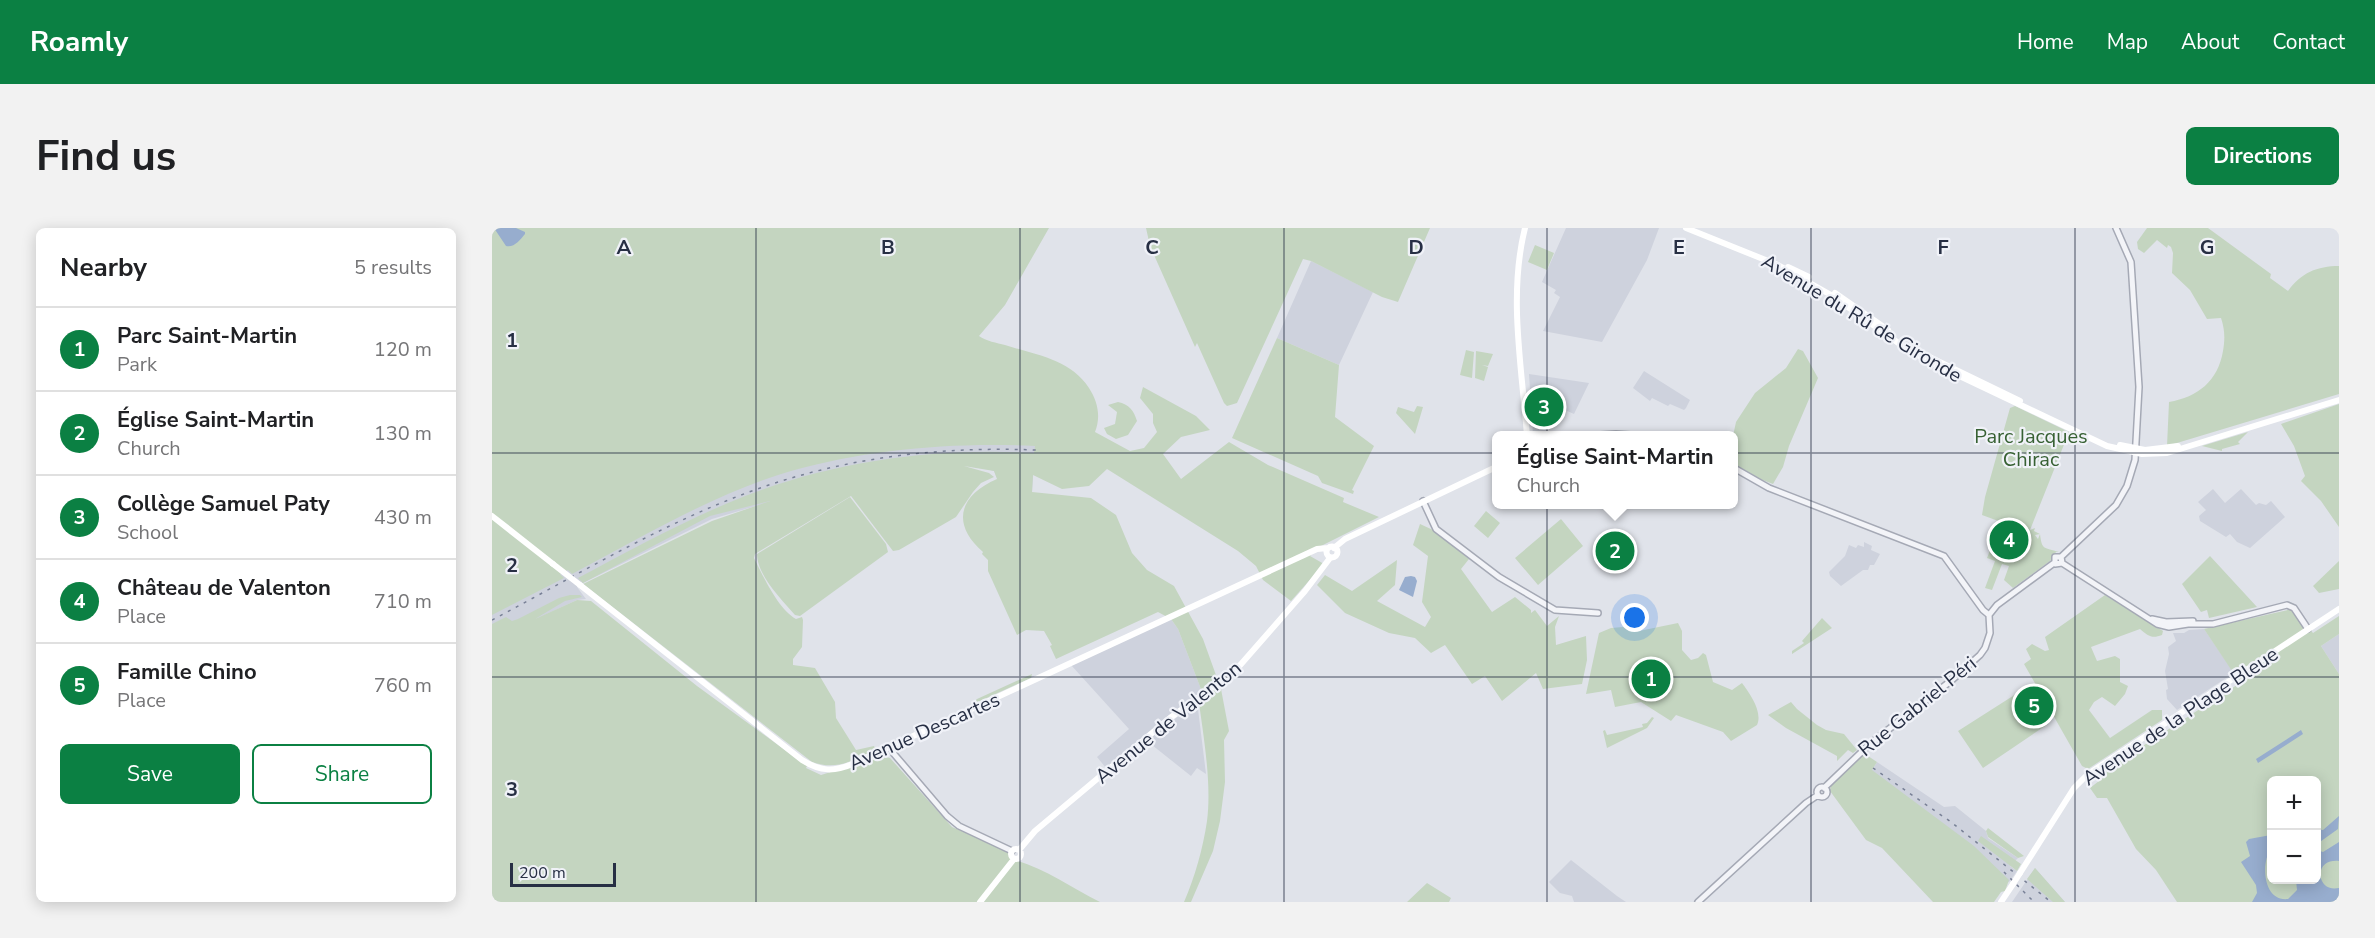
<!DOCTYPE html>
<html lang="en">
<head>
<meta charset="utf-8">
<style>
	body { margin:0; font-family:"Nunito Sans",sans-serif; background:#f2f2f2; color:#202124 }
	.controls { position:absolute; right:18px; bottom:18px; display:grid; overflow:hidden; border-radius:9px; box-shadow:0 3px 15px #0003 }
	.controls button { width:54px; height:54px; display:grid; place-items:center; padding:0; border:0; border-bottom:2px solid #e0e0e0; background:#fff; color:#202124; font:30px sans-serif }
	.scale { position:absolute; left:18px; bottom:15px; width:106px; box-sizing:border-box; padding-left:6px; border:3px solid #272f44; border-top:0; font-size:16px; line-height:21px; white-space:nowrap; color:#272f44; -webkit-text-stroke:4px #f0f2f8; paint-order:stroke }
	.you { position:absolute; left:1143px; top:390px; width:21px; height:21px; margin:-15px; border:4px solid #fff; border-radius:50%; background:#1a73e8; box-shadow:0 0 0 9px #1a73e833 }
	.badge { display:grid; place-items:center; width:39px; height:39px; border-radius:50%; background:#0b8043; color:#fff; font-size:20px; font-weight:700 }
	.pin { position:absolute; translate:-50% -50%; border:3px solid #fff; box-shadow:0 2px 6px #0006 }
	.popup { position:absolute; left:1000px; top:203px; width:246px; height:78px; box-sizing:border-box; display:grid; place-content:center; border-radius:9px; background:#fff; filter:drop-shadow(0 2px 4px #0005); font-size:20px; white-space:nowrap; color:#757577 }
	.popup b { font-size:22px; color:#202124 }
	.popup::after { content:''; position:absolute; left:50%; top:100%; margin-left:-12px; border:12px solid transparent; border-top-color:#fff }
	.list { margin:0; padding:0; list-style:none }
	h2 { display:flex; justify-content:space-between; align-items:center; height:78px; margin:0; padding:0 24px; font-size:26px }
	h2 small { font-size:20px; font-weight:400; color:#757577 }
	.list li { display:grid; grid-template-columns:39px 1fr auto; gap:18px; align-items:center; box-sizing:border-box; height:84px; padding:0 24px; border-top:2px solid #e0e0e0 }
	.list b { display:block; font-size:22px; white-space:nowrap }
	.list p { margin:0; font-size:20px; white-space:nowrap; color:#757577 }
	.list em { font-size:20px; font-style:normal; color:#757577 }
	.actions { display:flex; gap:12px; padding:18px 24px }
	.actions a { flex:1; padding:14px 0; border:2px solid #0b8043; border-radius:9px; text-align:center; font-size:21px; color:#0b8043 }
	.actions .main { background:#0b8043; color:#fff }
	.map { position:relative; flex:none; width:1847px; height:674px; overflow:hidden; border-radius:9px }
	header { display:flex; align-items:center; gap:36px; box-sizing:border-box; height:84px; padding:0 30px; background:#0b8043; color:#fff }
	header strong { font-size:28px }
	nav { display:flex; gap:33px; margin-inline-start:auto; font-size:21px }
	.intro { display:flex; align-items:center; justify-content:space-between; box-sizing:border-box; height:144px; padding:0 36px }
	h1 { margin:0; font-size:42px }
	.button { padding:15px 27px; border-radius:9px; background:#0b8043; color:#fff; font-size:21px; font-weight:700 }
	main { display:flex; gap:36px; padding:0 36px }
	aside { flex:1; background:#fff; border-radius:9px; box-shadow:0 3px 15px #0003 }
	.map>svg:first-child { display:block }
	.built { fill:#ced2dd }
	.green { fill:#c4d5c0; fill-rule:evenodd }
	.water { fill:#97adce }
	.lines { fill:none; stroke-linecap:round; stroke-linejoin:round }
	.tertiary-casing { stroke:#a5a9b5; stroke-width:8 }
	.tertiary { stroke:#f3f4f8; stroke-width:5 }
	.secondary { stroke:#fff; stroke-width:6 }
	.rail { stroke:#788096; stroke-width:1.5; stroke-dasharray:3 6; stroke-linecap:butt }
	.secondary-bridge { stroke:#fff; stroke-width:6 }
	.grid { fill:none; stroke:#272f44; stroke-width:1.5; stroke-opacity:0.55 }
	.labels { text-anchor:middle; stroke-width:4.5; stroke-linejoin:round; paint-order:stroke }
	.street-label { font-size:20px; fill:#272f44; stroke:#f0f2f8 }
	.park-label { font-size:20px; fill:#376133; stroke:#f0f2f8 }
	.grid-label { font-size:20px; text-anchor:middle; font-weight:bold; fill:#272f44; stroke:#f0f2f8; stroke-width:4.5; stroke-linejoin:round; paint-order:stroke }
</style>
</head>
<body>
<header>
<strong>Roamly</strong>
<nav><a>Home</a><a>Map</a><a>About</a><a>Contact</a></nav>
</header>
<div class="intro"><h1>Find us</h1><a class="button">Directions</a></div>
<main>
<aside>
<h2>Nearby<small>5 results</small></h2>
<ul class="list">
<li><span class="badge">1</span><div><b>Parc Saint-Martin</b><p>Park</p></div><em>120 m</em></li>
<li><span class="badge">2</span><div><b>Église Saint-Martin</b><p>Church</p></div><em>130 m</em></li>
<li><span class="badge">3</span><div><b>Collège Samuel Paty</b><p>School</p></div><em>430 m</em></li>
<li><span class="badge">4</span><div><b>Château de Valenton</b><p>Place</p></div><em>710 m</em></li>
<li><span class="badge">5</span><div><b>Famille Chino</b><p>Place</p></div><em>760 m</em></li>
</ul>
<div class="actions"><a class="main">Save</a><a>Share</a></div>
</aside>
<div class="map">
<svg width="1847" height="674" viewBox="0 0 1847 674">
	<rect width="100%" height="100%" fill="#e0e3ea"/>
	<!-- built -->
	<path class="built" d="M1074,0H1167L1155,32L1110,114L1051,103L1068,69L1062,65L1064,62L1050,54Z
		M819,33L881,64L847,137L785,110Z
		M1152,143L1198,172L1194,180L1192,182L1178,176L1176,178L1160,170L1158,173L1141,160Z
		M1037,146L1097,155L1082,186L1066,179L1052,207H1041Z
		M545,192L540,264L505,250L502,243L484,238L466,237L291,270L220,291L91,355L85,359L94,371L85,372L31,397L0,404V376L299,225Z
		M1721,261L1733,275L1749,261L1764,277L1767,275L1774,277L1779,273L1793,289L1758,320L1745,314L1738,306L1734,309L1708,293L1707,288L1714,282L1706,274Z
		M1372,314L1380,318L1379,322L1388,326L1382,337H1378L1376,342H1371L1349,358L1338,348L1337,344L1353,328L1357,317L1364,320L1366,317L1372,319Z
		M679,391L686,401L710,464L614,540L605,529L637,501L579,437Z
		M1712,401L1742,445L1685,482L1675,471L1674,462L1676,461L1673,443L1677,426L1676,419L1684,413L1681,405H1692L1697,402Z
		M1847,406V446L1829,418Z
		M703,475L706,481L714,546L705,540L699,548L655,513Z
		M1385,534L1452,579L1463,578L1494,603L1496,610L1526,630L1518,638L1525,643L1518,653L1509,659L1370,558Z
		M1079,632L1125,668L1134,674H1082L1080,668L1068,665L1057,654Z
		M1543,640L1573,674H1520Z"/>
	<!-- green -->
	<path class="green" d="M0,0H557L513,77L487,108C494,113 505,115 513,117C544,127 578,131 597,160C606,174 609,189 603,204L638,223L652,220L665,204L661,195V186L648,170L651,159L704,188L718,202L689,209L671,226L689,251L737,214L776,237L852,270L851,274L887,289L827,319L818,328L832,336L799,373L771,352L764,338L746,323L615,241L597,258L570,261L541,247L540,264L599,270L624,287L640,325L655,342L682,358L711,411L729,461L737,503L732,512L733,554L728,593L721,623L699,674H692C703,649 711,620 715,593C720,554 711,506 706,467L710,464L686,401L679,391L666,384L564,431L558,418L560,417L552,403L534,402L525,407L496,343V332L490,326L491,324C458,295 468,267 505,251L502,243L472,238L497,245L502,249L489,255L481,264L464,289L407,322L401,323L359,268L263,326L262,330C271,348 286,381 304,391L310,389L311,392L310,419L301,431V437L323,440L343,474L344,490L364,522L382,518L384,522C360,532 346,543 320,534L91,356L220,293L278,273L218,288L91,355L86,350C135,324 184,297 236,275C332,234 439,219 542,225L543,218C462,214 377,221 299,243C225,264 148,310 80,346L76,342L68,346L72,350L0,387Z
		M654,0H938L906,74L890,69L819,33L811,31L745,175L735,178L732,175L705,115L703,119L658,18Z
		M1655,0H1716L1779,46L1778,50L1796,63C1809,45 1825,38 1847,38V166L1675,218L1677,174C1706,169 1726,153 1731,123C1733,111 1733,102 1729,90L1715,91L1698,62L1680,45L1681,25L1679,19L1676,17L1675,20L1665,12L1652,25L1646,21L1645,14Z
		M1043,17L1062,25L1055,42L1036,34Z
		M785,110L847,137L843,189L882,218L860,262L862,263L861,266L830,255L826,248L740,210Z
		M1306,121L1311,123L1326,150L1297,218L1291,239L1281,256C1267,251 1254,245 1242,237L1241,208L1244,194L1263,165L1294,140Z
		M974,122L982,124L980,150L968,147Z
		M984,123L1001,126L996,138L990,137L996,139L992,153L983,150Z
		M626,174C637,176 642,183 645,193L636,207L624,211L615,206L612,200L623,196L625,184L616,177Z
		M1847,176V299L1829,273L1809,253L1813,248L1802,218L1789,196Z
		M925,178L931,179L923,206L904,185L906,179L922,184Z
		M1523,178L1577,204L1538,302L1543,300L1542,303L1548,306L1543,307L1546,311L1548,306C1550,323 1552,319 1567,324H1564L1558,333L1521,360L1512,352L1517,338L1510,336L1500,362L1493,360L1503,333L1495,330L1509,294L1490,287L1493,269L1518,180Z
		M1756,204L1746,214L1748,216L1730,221V223L1710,218Z
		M358,269L394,316L396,324L308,388L303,387C290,372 265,347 265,326Z
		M994,283L1008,295L996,310L982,298Z
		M1069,291L1091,318L1046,357L1023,330Z
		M928,296L941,302L977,331L969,341L1000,384L1023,369L1039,382V385L1043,382L1055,398L1067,388L1063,399L1064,417L1094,408L1095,432L1090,456L1051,461L1044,445L1010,473L993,448L980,456L953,417L939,425L923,410L897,405L853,385L825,357L833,347L860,363L905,332L903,357L885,373L933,399L939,389L930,374L936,328L921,317Z
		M1718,328L1765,379L1717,390L1715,382L1709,384L1690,356Z
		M1847,333V361L1827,365L1821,358Z
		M78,367H88L90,369L73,373L43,391L85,372L99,373L205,458L315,538L314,540L329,547L390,528L398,530L460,599L516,623L520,631C553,640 578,659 608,674H0V396L14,389L20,393L26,391L67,370Z
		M1613,367L1671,403L1670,407C1660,411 1656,408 1648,401L1599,419L1605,433L1623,428L1628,431V454L1636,458L1633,466L1623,478L1610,469L1602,474L1597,482L1618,510L1660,482H1670V492L1596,541L1590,538L1532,436L1539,431L1534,421L1540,416L1553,423L1557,422L1553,409Z
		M1800,381L1821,405L1847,388V406L1829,418L1847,446V674H1685L1664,642L1644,621L1615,570H1605L1598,560L1607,553L1605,550L1626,534L1748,455L1712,401ZM1780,552H1824V652H1780Z
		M1144,389L1147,403L1186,395L1190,403V422L1199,432L1206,430L1211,425L1214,427L1221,454L1240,462L1250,455C1258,466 1271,484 1265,497L1239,513L1231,504L1184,487L1179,493L1149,474L1123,479L1119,462L1094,466L1107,405L1119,400L1131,399L1130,392Z
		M1330,390L1340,400L1300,426V423L1312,415L1310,413Z
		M540,446L539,450L477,478L485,471Z
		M1535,459L1556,496L1491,540L1466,503Z
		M1299,474L1305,481L1325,497L1334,502L1352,506L1365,522L1361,525L1356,522L1345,533V528L1294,500L1276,487Z
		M1160,489L1162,490L1155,500L1115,520L1111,503L1113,502L1115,507L1151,499L1150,496L1155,495Z
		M1373,526L1385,534L1380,542L1482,618L1517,652L1513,663L1509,664L1502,674H1441L1390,620L1374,612L1338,563L1339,557Z
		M1496,600L1532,628L1526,630L1496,609L1494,603Z
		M1489,608L1529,636L1525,643L1486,613Z
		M1543,640L1573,674H1561L1535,651Z
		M935,655L959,670L957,674H915Z"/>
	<!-- water -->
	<path class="water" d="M2,0H24L33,4V6C28,12 22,20 14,18Z
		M919,348L923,349L925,353L921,369L907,362L913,349Z
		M1809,502L1811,506L1766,535L1764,531Z
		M1847,588L1846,601L1825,616V601L1831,602Z
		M1779,607V622C1769,632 1770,674 1796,671L1805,662L1804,652H1824L1825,622L1831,624L1847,614V633C1837,632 1829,636 1828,647C1830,657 1836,662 1847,660V674H1760L1765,665L1764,657L1749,634L1758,628L1754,614L1757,611Z"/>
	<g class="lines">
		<defs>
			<path id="tertiary" d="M1093,208L1124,206L1153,208
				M1242,240L1277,260L1452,328L1491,382L1497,387
				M931,273L944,301L1007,349L1063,382L1106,385
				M1569,329L1570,335L1563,336V329H1569L1624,277L1635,258L1643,232L1647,159L1639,34L1624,0
				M1570,335L1665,396L1677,399L1696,396H1721L1795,377L1802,380L1816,401
				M1497,387L1505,377L1562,335
				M1660,391L1674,394L1701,393
				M399,519L402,526L455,588L467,598L520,623
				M1325 564a5 5 0 1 1 10 0a5 5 0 1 1-10 0Z
				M1332,560L1379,515L1460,452L1488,427L1493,420L1498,405L1497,387
				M1206,674L1314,575L1326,567"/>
		</defs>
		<!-- tertiary casing -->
		<use href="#tertiary" class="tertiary-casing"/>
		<!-- tertiary -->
		<use href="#tertiary" class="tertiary"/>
		<!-- secondary -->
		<path class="secondary" d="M1033,0C1016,68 1030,139 1035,208
			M1194,0L1286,37L1339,67L1412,119L1436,133L1615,218L1650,226L1675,225L1847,172
			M1296,39L1317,49
			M1343,65L1396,102
			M1427,124L1528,173
			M1628,217L1653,222L1686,218
			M0,288L61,336
			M834.5 324a5.5 5.5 0 1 1 11 0a5.5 5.5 0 1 1-11 0Z
			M842,320L853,311L1004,239
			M88,357L310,532C329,544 342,544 363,535L825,321L836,320
			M519 626a5 5 0 1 1 10 0a5 5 0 1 1-10 0Z
			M527,622L543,603L636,525L678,490L743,443L813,363L838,330
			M1528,645L1582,560L1596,546L1847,381
			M488,674L522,631
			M1509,674L1521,656"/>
		<!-- rail -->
		<path class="rail" d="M0,392C80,350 159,302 244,269C340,231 441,218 544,222
			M1381,540L1459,594L1559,674
			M1512,644L1542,674"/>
		<!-- secondary-bridge -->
		<path class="secondary-bridge" d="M61,336L88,357
			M1521,656L1528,645"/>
	</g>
	<!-- grid -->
	<path class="grid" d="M264,0V674M528,0V674M792,0V674M1055,0V674M1319,0V674M1583,0V674M0,225H1847M0,449H1847"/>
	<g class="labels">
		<!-- street labels -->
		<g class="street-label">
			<text transform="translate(1370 90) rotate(31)" y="7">Avenue du Rû de Gironde</text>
			<text transform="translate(1425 478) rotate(-39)" y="7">Rue Gabriel Péri</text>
			<text transform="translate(1688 488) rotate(-34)" y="7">Avenue de la Plage Bleue</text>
			<text transform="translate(676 494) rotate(-39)" y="7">Avenue de Valenton</text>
			<text transform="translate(432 503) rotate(-24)" y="7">Avenue Descartes</text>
		</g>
		<!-- park labels -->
		<g class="park-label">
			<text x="1539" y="215">Parc Jacques<tspan x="1539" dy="23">Chirac</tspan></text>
		</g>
	</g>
	<g class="grid-label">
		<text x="132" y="26">A</text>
		<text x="396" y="26">B</text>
		<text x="660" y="26">C</text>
		<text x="924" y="26">D</text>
		<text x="1187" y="26">E</text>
		<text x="1451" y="26">F</text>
		<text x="1715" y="26">G</text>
		<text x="20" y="119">1</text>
		<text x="20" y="344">2</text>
		<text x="20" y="568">3</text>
	</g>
</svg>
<div class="controls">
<button>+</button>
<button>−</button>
</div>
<div class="scale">200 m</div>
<div class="you"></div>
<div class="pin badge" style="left:1159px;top:451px">1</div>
<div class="pin badge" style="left:1123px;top:323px">2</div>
<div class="popup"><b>Église Saint-Martin</b>Church</div>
<div class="pin badge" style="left:1052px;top:179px">3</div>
<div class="pin badge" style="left:1517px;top:312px">4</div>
<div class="pin badge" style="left:1542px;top:478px">5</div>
</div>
</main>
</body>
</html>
